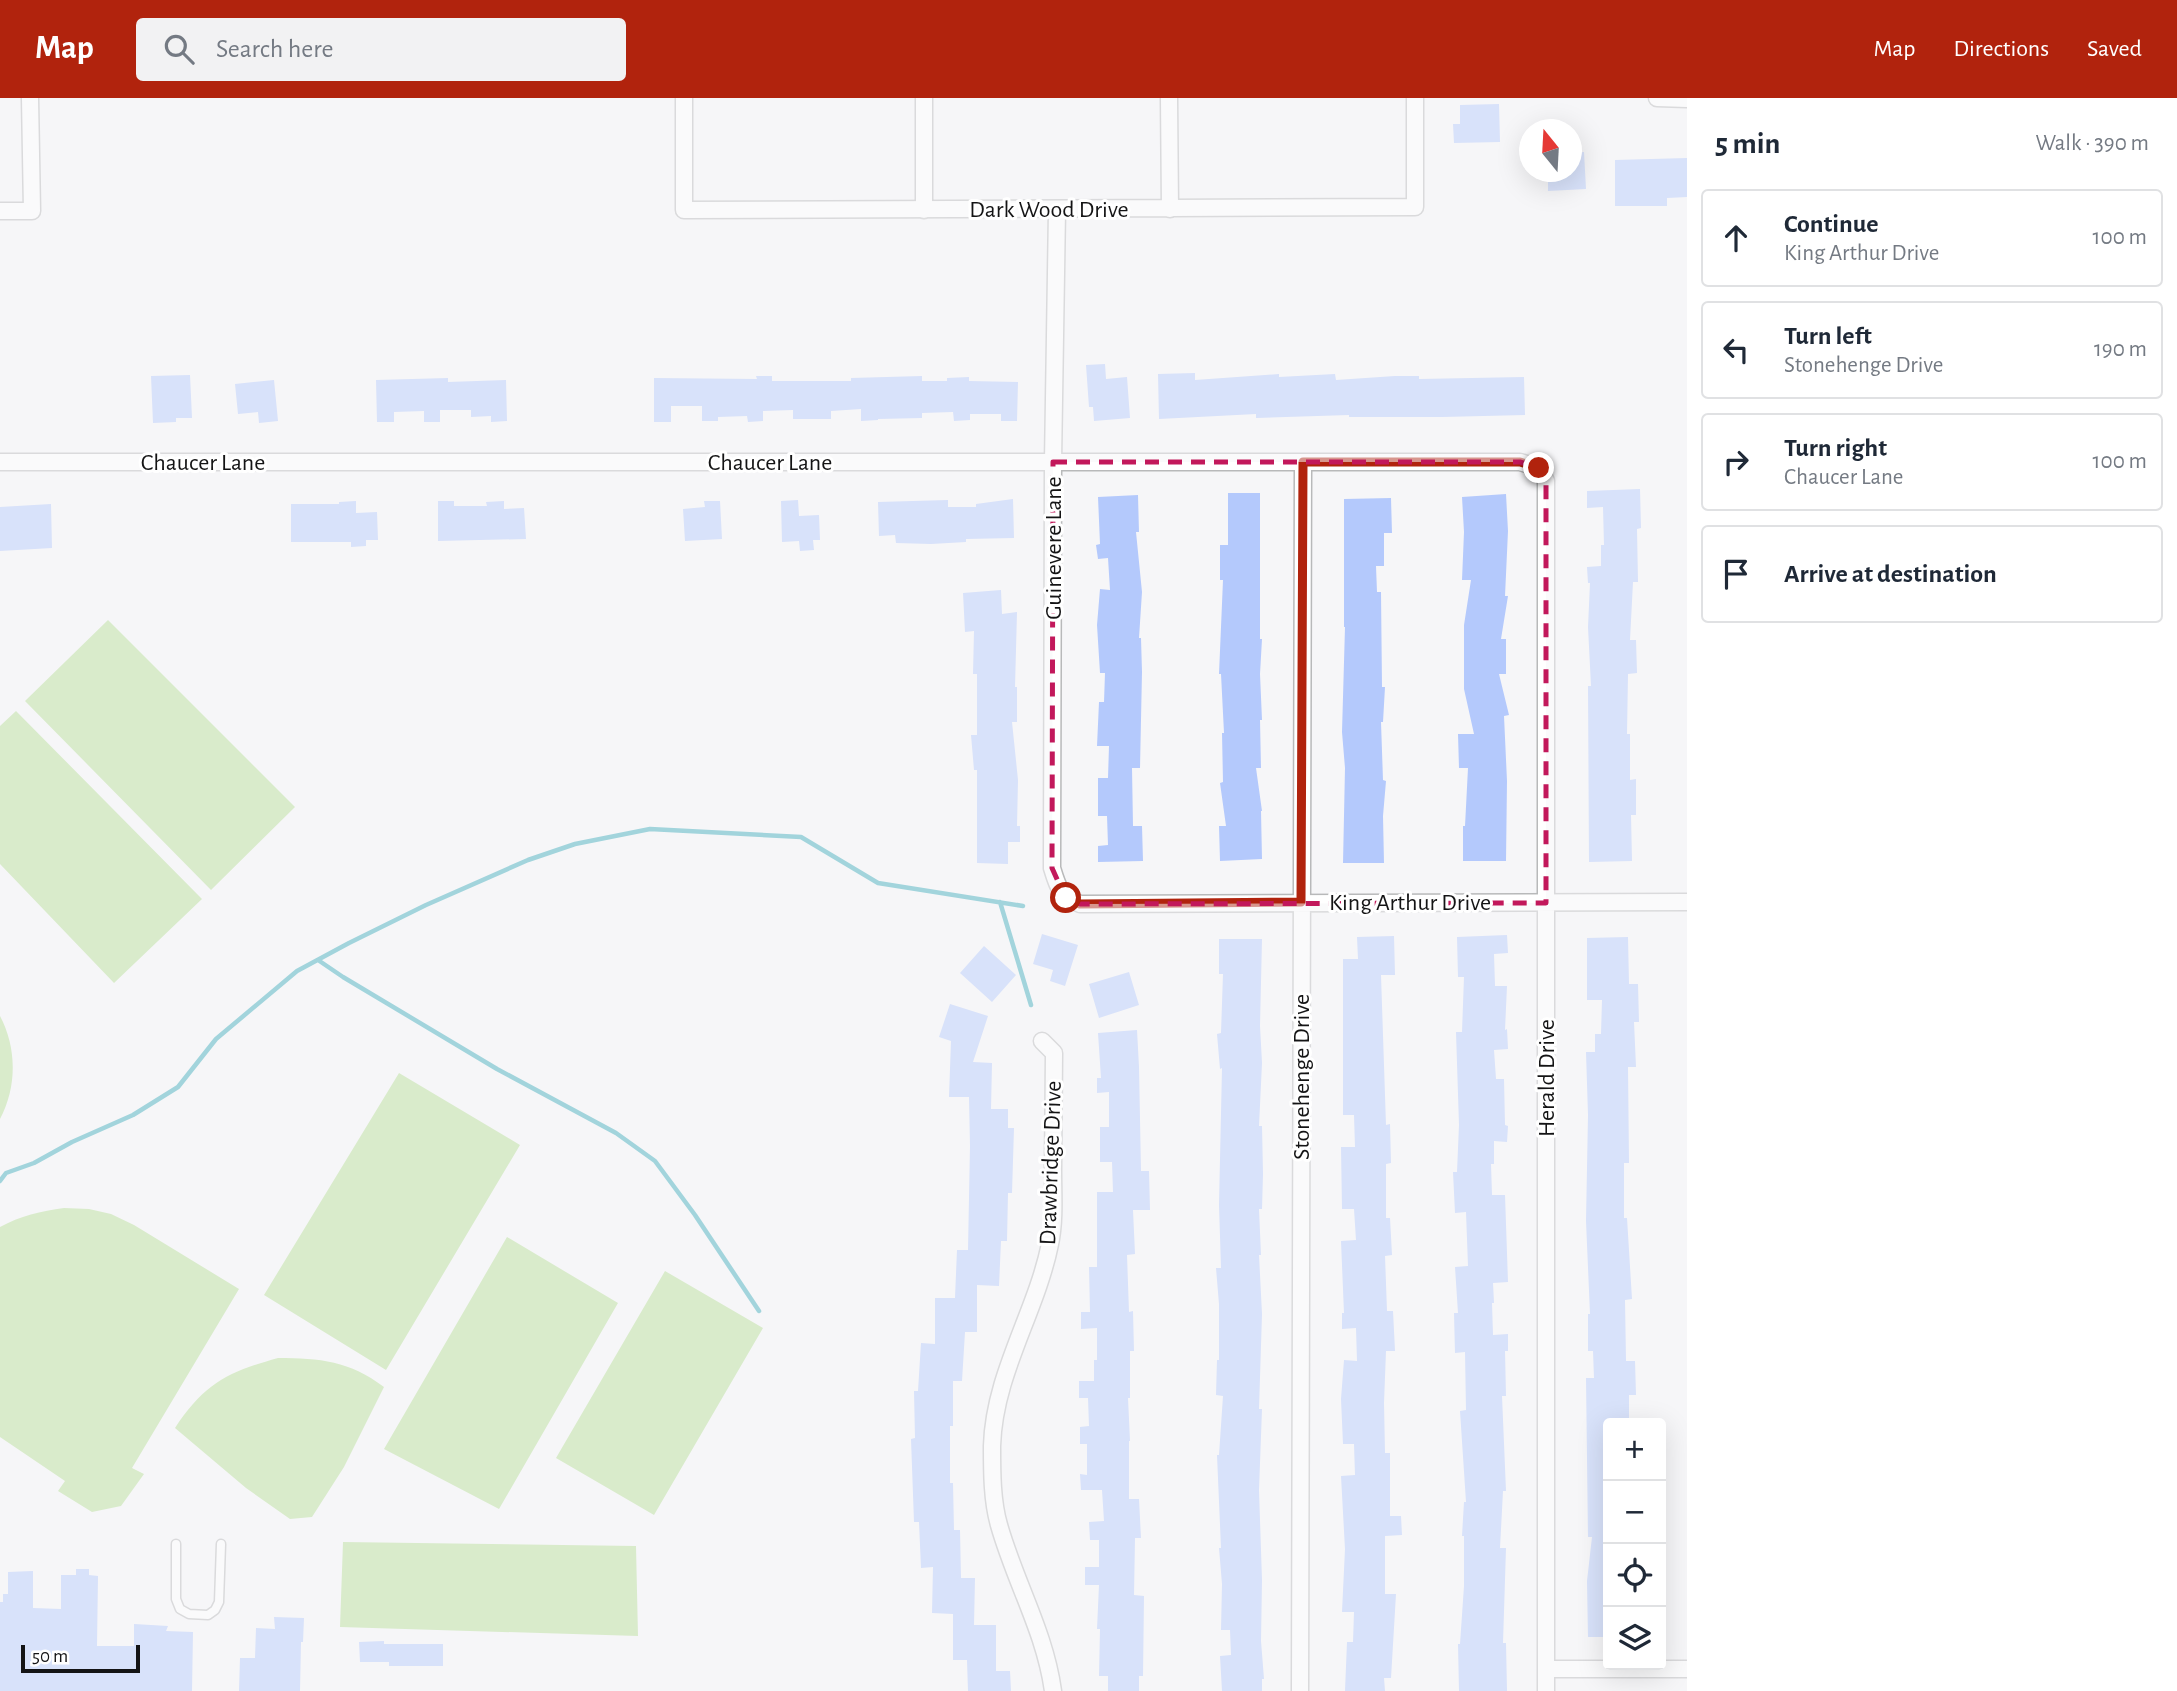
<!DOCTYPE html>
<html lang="en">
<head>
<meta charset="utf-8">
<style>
	body { margin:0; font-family:"Alegreya Sans",sans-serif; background:#f2f2f3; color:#1f2937 }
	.controls { position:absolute; right:21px; bottom:21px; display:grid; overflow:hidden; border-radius:7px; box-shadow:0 7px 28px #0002 }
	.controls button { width:63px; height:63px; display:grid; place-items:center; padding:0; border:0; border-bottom:2px solid #e0e1e3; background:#fff; color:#1f2937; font:35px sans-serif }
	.compass { position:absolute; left:1519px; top:21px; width:63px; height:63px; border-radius:50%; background:#fff; box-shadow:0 7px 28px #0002; rotate:342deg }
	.scale { position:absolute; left:21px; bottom:18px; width:119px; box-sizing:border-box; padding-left:7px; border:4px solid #141415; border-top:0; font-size:19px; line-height:24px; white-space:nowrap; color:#141415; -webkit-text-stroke:5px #fff; paint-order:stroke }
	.stop { position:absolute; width:21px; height:21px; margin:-16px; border:5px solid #b1230d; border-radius:50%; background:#fff }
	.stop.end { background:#b1230d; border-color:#fff; box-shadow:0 2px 7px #0008 }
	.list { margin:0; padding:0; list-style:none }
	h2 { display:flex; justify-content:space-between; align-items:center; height:91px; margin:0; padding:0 28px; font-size:30px }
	h2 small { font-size:23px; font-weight:400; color:#747a83 }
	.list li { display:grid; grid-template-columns:46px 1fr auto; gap:21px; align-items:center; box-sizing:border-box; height:98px; margin:0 14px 14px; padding:0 14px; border:2px solid #e0e1e3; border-radius:7px }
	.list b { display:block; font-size:26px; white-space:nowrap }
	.list p { margin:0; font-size:23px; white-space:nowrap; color:#747a83 }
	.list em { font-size:23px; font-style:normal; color:#747a83 }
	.icon { flex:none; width:38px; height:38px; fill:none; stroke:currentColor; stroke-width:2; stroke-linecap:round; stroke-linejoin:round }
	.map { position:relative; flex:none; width:1687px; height:1593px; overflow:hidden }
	header { display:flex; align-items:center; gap:42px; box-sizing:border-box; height:98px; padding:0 35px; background:#b1230d; color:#fff }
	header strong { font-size:33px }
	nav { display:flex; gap:38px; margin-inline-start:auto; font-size:24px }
	.search { width:490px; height:63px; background:#f2f2f3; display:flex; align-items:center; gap:18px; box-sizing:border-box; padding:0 24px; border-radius:7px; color:#747a83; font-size:26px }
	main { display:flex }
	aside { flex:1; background:#fff }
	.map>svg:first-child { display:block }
	.garden { fill:#b6de96 }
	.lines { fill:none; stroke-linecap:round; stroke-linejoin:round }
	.stream { stroke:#3cabbb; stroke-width:4.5 }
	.building { fill:#b4c9fc }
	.lane-casing { stroke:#b8b9ba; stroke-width:11 }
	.street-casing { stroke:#b8b9ba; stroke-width:19 }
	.lane { stroke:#fff; stroke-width:8 }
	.street { stroke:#fff; stroke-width:16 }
	.route { stroke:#b1230d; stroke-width:9 }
	.marked { fill:none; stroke:#c2185b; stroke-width:5; stroke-dasharray:14 9; stroke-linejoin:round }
	.labels { text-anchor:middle; stroke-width:6; stroke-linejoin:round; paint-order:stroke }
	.street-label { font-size:24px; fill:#141415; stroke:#fff }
</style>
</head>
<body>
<header>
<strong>Map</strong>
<div class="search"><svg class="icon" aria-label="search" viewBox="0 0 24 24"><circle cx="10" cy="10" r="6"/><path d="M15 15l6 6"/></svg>Search here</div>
<nav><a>Map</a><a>Directions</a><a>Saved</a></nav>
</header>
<main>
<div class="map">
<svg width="1687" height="1593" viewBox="0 0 1687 1593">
	<rect width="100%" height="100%" fill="#f6f6f8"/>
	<!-- garden -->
	<path class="garden" d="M108,522L295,709L211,792L25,603Z
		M16,613L202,801L114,885L0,766V628Z
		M0,918C17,950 17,989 0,1021Z
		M399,975L520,1047L386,1272L264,1197Z
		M64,1110L89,1111L111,1116L134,1127L239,1191L132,1370L144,1376L121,1408L92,1414L58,1393L65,1383L0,1339V1129C20,1118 41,1113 64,1110Z
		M507,1139L618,1205L499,1411L384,1351Z
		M665,1173L763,1230L654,1417L556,1360Z
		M278,1260C320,1260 350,1263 384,1289L344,1369L312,1419L290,1421L246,1390L175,1330C205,1285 228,1274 278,1260Z
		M343,1444L636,1448L638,1538L340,1529Z"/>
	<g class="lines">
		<!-- stream -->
		<path class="stream" d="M1000,804L1031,907
			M318,862L343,879L497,971L616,1035L655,1063L695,1117L759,1213
			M0,1083L6,1075L34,1065L72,1044L133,1017L178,989L216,941L297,873L349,845L426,807L528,762L575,746L650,731L801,739L878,785L1023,808"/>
	</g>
	<!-- building -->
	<path class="building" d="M1499,6L1500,44L1454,45L1453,26H1460V7Z
		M1584,54L1586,91L1548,93V74H1572V55Z
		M1687,60V99L1667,100V108H1615V62Z
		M1105,266L1106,281L1127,279L1130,320L1094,323L1093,309H1089L1086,267Z
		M1195,275V282L1279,276V279L1335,276L1336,282L1395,278H1419V281L1524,279L1525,317L1442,319H1349V317L1256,320V316L1159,321L1158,276Z
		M190,277L192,320H176V324L153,325L151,278Z
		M756,278H772V283H851V280L922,278V283H947V280L969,279V283L1018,284L1017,323H1001V316H970V322L954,323L953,314L922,315V320L878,321V322L861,323V311L831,313V321H793V312L763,313V323L748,324L747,318L718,319V323H702V308H671V324H654V280L757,281Z
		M448,280V284L506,282L507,323L491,324V318L471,319V312H440V324H424V313L394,314V324H377L376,282Z
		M274,282L278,323L259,325L258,314L238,316L235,286Z
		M1640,391L1641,430L1637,431L1638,484H1633L1630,542H1636L1637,575L1628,576L1627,636H1630V682L1636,681V717H1631L1632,763L1589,764L1588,588H1591L1588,529L1590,485H1588L1587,469L1601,468V447H1604L1603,409L1587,410V393Z
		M1228,395H1260V541H1262L1260,576L1262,622H1260L1261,670H1256L1262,713H1261L1262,761L1220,763L1219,728H1226L1220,685L1223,684L1222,635H1224L1221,576H1219L1223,482H1220V447H1228Z
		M1506,396L1508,433L1505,498H1508L1501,541H1506V576H1499L1509,617L1504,618L1507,683L1506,763H1463V728H1465L1468,670H1459L1458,636H1474L1464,591V527L1471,482H1462L1464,434L1462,399Z
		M1138,397L1139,434H1136L1142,494L1139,540H1141L1142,574L1140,670H1132L1133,728H1142L1143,763L1098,764V748L1108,747L1107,718H1098V680H1108L1109,648H1097L1099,604H1104L1105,575H1100L1097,527L1100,491L1110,492L1108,460L1098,461L1096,447L1100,446L1098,399Z
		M1391,400L1392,435H1384V468H1376L1377,494H1381L1382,589H1385L1383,624H1381L1383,682L1386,683L1383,718L1384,765H1343L1345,670L1342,634L1345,529H1344V401Z
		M1013,401L1014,440L966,441V444L931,446L896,445L895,437L879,438L878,404L948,402V409H976V406Z
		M798,402L799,418L819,417L820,442H813L814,452L800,453L799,443L782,444L781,403Z
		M356,403V415L377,414L378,442H366V448L351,449V444H291V406H339V404Z
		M438,403H454V408H487L486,404L504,403V411L524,410L526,441L438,443Z
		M704,403H720L722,441L685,443L683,411L705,409Z
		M51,406L52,450L0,453V409Z
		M1001,492L1002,516L1017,514L1015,589H1017V624H1012L1018,682L1017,728H1020V744H1008V766L977,765V672H974L971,637H977V576H973L974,533L965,534L963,495Z
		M1042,836L1078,847L1065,888L1050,883L1053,872L1033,866Z
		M1507,837L1508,855L1494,856L1495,888H1507L1505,932L1507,931L1508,951L1494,952L1496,981H1504L1505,1027L1508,1028L1507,1044L1494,1043V1066H1491L1492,1097H1505L1508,1184L1493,1185L1494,1205H1492L1493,1237L1508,1236V1253H1505L1506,1298H1502L1506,1393H1503L1500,1450H1506L1503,1545H1506L1507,1593H1459L1458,1546H1460L1464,1488V1438H1462L1464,1404H1466L1460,1313L1466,1312L1465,1254L1455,1255L1454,1215H1458L1455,1169L1468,1168L1466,1114L1455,1115L1453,1074H1457L1459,1027L1456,934H1462L1464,879H1458L1457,839Z
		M1394,838L1395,877H1381L1386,1027L1390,1026L1391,1065L1386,1066V1120H1390L1392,1157L1385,1158L1387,1213H1393L1395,1253H1386L1384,1305L1385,1355H1390V1418H1401L1402,1437L1385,1438V1496H1396L1391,1580H1384L1385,1593H1345L1347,1544H1353L1354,1514H1342L1345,1451L1341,1378L1355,1377L1354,1346H1343L1341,1301L1344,1262L1357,1263L1356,1230L1342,1231V1215H1344L1341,1143L1356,1142L1354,1111H1342L1341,1049H1355L1354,1017H1343V861H1358L1357,839Z
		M1628,839L1629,886H1638L1639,924H1634L1636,969H1628L1629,1065H1624V1120H1627L1632,1201L1625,1202L1626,1263H1635L1636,1297H1629V1325H1608V1539H1588L1587,1483L1592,1439H1588L1586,1280H1594L1593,1253H1588V1216H1590L1586,1123L1588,1017L1586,954H1595V936H1601L1602,902H1587V840Z
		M1219,841H1262L1260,928L1262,965L1259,1028H1262L1263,1076L1262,1111H1259L1261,1157H1259L1262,1216L1259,1311H1262L1259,1392L1262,1482L1261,1543L1264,1581H1262V1593H1222L1220,1558L1231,1557L1230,1532H1221L1222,1486L1219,1450H1221L1217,1357H1219L1223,1298L1216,1297L1217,1262H1219V1206L1216,1170H1221L1219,1107L1222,970L1220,971L1217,936L1221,935L1223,876H1219Z
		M984,848L1016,877L992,904L960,875Z
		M1129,874L1139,907L1099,920L1089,886Z
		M950,906L988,918L973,964L992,965L991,1011H1008V1030H1014L1012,1095H1008L1007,1143H1001L999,1188L977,1187V1234H965L962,1283H953V1328H950V1385H953L954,1432H960L961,1480H975L974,1527H996V1573H1010L1011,1593H968L967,1562H953V1516L932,1515L933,1469L921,1470L919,1424H914L911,1341L915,1340L914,1293H918L921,1245L935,1246V1200H955L957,1152H968L970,1048L969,999H949L951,943L939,939Z
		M1137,932L1139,969L1141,1073H1149L1150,1112H1133L1135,1156L1127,1157L1129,1214L1133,1213L1134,1253H1130V1300H1128L1130,1343H1129V1401H1139L1141,1440H1135L1134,1497L1144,1498L1143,1578H1139V1593H1108V1578H1099L1100,1531H1097L1099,1487H1085V1469H1099V1442H1090L1089,1424L1104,1423L1102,1392H1081L1080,1376L1087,1377V1346H1080V1329L1089,1328L1088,1300H1079V1283H1094V1262H1097V1230L1081,1231V1214H1090L1089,1169H1097V1094H1113L1112,1064H1100V1029H1109V994L1097,995V980H1101L1098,935Z
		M76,1471H89V1477L98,1478L97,1548H134V1526L168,1528L166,1533L193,1534L192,1593H0V1504H3V1496H8V1474L33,1473V1510L61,1511V1477H76Z
		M274,1519L304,1520L303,1544H301L300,1593H239L240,1560H255L256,1530L275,1531Z
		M384,1543V1546H443V1568H389V1564H360L359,1544Z"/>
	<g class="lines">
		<defs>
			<path id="lane" d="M176,1446V1501L180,1511L189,1516L208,1517L215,1512L219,1504L221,1446"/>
			<path id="street" d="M684,0V112L1415,109V0
				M1169,0L1170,111
				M1657,0L1687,1
				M924,112V0
				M1057,112L1053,364L1052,770C1058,790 1060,798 1080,806L1687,804
				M0,113H32L30,0
				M0,364H1520L1539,370L1546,383V1593
				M1042,943L1054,955C1054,994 1053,1033 1053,1072C1053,1096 1055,1122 1050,1146C1036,1215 994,1276 992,1348C992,1374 992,1403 999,1427C1015,1484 1045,1534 1053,1593
				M1546,1571H1687
				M1300,1593L1303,364"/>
		</defs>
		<!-- lane casing -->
		<use href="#lane" class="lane-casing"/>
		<!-- street casing -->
		<use href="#street" class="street-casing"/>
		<!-- lane -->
		<use href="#lane" class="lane"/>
		<!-- street -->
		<use href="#street" class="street"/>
	</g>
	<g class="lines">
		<!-- route -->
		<path class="route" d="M1066,800L1080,806L1301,804L1303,364H1520L1539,370"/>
	</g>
	<!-- marked area -->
	<path d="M0 0H1687V1593H0ZM1053,364H1520L1539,370L1546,383V805L1080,806L1066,801L1052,770Z" fill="#f6f6f8" fill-opacity=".55" fill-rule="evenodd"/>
	<path class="marked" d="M1053,364H1520L1539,370L1546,383V805L1080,806L1066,801L1052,770Z"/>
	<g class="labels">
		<!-- street labels -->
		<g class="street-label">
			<text x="1049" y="119">Dark Wood Drive</text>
			<text x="203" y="372">Chaucer Lane</text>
			<text x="770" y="372">Chaucer Lane</text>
			<text transform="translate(1053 450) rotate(-90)" y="8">Guinevere Lane</text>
			<text x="1410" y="812">King Arthur Drive</text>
			<text transform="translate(1301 979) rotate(-90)" y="8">Stonehenge Drive</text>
			<text transform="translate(1546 980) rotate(-90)" y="8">Herald Drive</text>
			<text transform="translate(1050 1065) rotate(-88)" y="8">Drawbridge Drive</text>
		</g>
	</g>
</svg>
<div class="controls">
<button>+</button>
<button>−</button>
<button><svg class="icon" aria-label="locate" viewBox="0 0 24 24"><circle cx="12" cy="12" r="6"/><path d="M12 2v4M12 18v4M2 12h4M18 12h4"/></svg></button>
<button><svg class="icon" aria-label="layers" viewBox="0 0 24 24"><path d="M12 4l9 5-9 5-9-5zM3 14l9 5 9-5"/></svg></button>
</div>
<svg class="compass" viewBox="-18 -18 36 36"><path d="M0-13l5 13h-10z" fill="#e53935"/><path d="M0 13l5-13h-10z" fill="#747a83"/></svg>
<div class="scale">50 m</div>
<div class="stop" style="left:1066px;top:800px"></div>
<div class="stop end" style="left:1539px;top:370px"></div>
</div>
<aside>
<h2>5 min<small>Walk · 390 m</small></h2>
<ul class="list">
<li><svg class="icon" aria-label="ahead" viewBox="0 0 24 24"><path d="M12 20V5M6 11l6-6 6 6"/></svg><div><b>Continue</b><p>King Arthur Drive</p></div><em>100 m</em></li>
<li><svg class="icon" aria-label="left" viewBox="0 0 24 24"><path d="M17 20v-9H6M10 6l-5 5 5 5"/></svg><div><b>Turn left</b><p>Stonehenge Drive</p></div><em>190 m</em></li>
<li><svg class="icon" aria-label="right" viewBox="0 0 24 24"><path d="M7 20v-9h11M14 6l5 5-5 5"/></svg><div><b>Turn right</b><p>Chaucer Lane</p></div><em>100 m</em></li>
<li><svg class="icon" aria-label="arrive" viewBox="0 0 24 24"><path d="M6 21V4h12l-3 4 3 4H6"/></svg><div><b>Arrive at destination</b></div></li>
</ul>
</aside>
</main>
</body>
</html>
